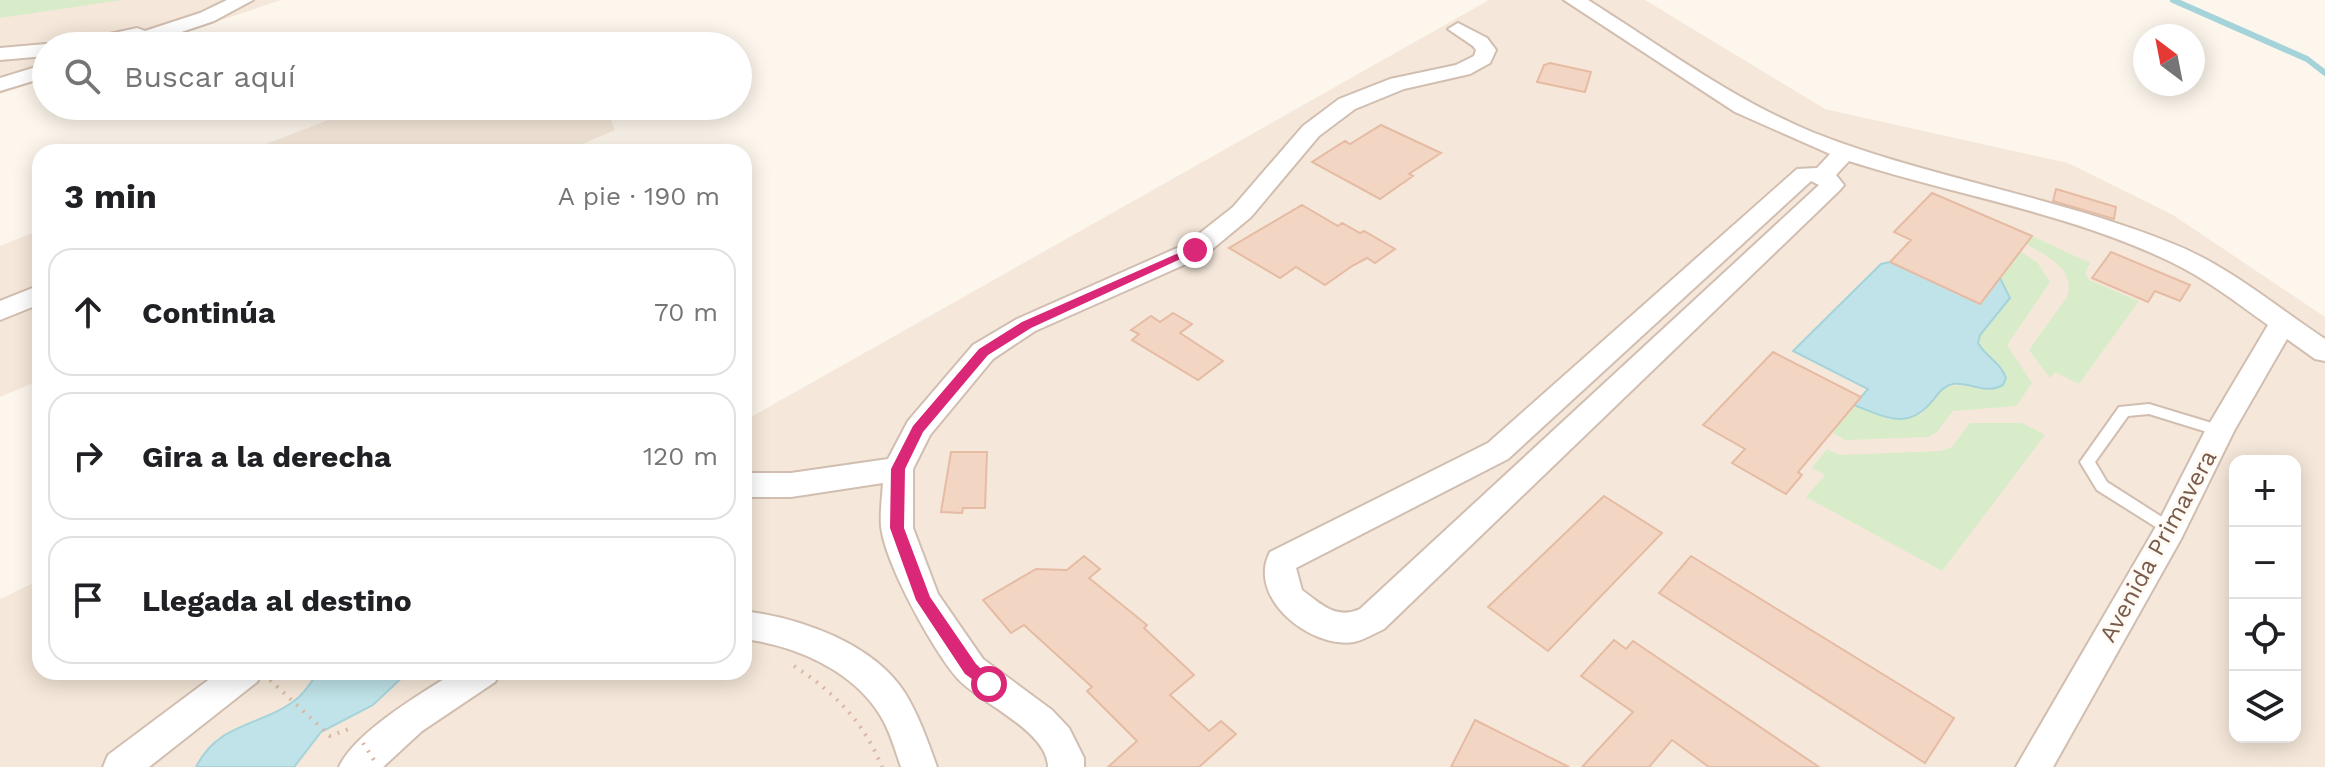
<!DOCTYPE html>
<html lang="es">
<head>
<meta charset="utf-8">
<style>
	body { margin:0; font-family:"Work Sans",sans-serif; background:#f6f6f6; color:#202124 }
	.controls { position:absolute; right:24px; bottom:24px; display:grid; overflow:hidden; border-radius:16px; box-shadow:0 4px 20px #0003 }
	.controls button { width:72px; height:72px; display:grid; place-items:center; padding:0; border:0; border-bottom:2px solid #e0e0e0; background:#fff; color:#202124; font:40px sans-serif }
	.compass { position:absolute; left:2133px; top:24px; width:72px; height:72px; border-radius:50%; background:#fff; box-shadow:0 4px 20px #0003; rotate:328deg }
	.stop { position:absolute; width:24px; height:24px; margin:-18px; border:6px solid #db2777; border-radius:50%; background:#fff }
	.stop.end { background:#db2777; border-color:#fff; box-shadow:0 2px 8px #0008 }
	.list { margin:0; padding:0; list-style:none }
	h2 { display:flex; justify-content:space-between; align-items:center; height:104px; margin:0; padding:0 32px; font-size:34px }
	h2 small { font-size:26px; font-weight:400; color:#757577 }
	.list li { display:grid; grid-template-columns:52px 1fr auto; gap:24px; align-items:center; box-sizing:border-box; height:128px; margin:0 16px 16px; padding:0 16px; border:2px solid #e0e0e0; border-radius:24px }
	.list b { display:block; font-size:30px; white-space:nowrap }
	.list em { font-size:26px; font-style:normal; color:#757577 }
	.icon { flex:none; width:44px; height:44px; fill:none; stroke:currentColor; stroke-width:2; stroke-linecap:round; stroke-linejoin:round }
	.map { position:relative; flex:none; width:2325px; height:767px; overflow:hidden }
	.search { position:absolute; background:#fff; box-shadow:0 4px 20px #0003; left:32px; top:32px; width:720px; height:88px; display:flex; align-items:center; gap:20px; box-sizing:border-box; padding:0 28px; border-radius:44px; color:#757577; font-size:30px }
	.panel { position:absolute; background:#fff; box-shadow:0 4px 20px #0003; left:32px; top:144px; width:720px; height:536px; border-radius:24px }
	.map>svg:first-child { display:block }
	.residential { fill:#f5e8da; fill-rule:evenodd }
	.green { fill:#d8ecc9 }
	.water { fill:#bfe3e8; stroke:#a5d3da; stroke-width:2 }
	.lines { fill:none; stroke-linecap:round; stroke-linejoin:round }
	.stream { stroke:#a5d3da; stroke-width:6 }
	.building { fill:#f3d5c3; stroke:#e6bba3; stroke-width:2 }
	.lane-casing { stroke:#d1beb0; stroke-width:4 }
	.street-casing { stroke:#d1beb0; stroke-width:4 }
	.path { stroke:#d9b8a5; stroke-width:4; stroke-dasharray:2 7; stroke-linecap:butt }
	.lane { fill:#fff; fill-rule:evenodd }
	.street { fill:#fff; fill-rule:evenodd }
	.path-bridge { stroke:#d9b8a5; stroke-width:4; stroke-dasharray:2 7; stroke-linecap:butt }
	.route { fill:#db2777 }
	.labels { text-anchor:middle; stroke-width:6; stroke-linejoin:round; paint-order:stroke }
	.street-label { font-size:24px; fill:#7a5c4d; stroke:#fffaf3 }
</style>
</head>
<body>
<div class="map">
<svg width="2325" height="767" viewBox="0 0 2325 767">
	<rect width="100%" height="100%" fill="#fdf6ec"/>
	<!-- residential -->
	<path class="residential" d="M0,0H281L144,46H46V79L0,94Z
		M1489,0H1645L1825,109L2068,163L2173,215L2325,317V767H0V599L40,580V672H744V421ZM2235,461H2295V737H2235Z
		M365,106H605L615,130L564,152H245Z
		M40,230V380L0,397V246Z"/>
	<!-- green -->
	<path class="green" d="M0,0H122L0,18Z
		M2032,236L2090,263L2085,273L2089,280L2139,301L2079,384L2055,372L2050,378L2029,350L2067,297C2076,269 2047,256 2026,244Z
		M2021,252L2037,262L2050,282L2007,345L2032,383L2016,406L1953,411L1937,432L1928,437L1845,440L1832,432L1854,405L1890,419L1922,414C1943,387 1947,380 1981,390L2003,369L1985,355L1978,344L1980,335L2010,298L2000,278Z
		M1970,423H2022L2045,435L1942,571L1806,497L1825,475L1812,468L1827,449L1839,455L1940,451L1952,447Z"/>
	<!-- water -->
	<path class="water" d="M1890,262L1980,303L2000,278L2010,298L1980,335L1978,343C1986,357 2001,363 2006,378L2003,385C1984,395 1972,382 1953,384C1944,386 1939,392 1934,399C1909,431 1887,418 1854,405L1868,389L1793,351L1881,264Z
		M318,672H408L373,705L321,732L294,767H196C220,720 264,727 299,697C306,690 313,680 318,672Z"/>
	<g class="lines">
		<!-- stream -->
		<path class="stream" d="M2173,0L2307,59L2325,73"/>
	</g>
	<!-- building -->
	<path class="building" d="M1550,63L1591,72L1585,92L1537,82L1544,65Z
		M1381,125L1441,153L1409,174L1413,176L1380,199L1312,162L1345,141L1350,144Z
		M2056,189L2116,207L2114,219L2053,201Z
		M1932,193L2032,236L1980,304L1890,262L1911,240L1894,232Z
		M1302,205L1338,226L1342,223L1360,233L1364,231L1395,249L1375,263L1367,258L1352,266L1325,285L1296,267L1280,278L1229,248Z
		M2111,252L2190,285L2180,301L2155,291L2148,302L2092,278Z
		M1173,313L1192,324L1180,333L1223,361L1198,380L1132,340L1139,334L1131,330L1151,316L1160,322Z
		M1773,352L1861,397L1798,472L1802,475L1786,494L1732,463L1745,449L1703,425Z
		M951,452H987L985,508H963L962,513L941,512Z
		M1604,496L1662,533L1548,651L1488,607Z
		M1084,556L1100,569L1089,578L1147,625L1144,628L1194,675L1170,695L1209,731L1221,721L1236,734L1199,767H1108L1137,741L1087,691L1092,687L1024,625L1011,633L983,600L1036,569L1067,570Z
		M1691,556L1954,718L1925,763L1659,593Z
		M1614,640L1626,649L1633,641L1819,767H1709L1672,740L1649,767H1582L1633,712L1581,676Z
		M1475,720L1569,767H1451Z"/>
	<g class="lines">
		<defs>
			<path id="lane" d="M2149,404L2225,427L2227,431L2225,435L2220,436L2149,414L2128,416L2095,462L2107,482L2176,526L2178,530L2176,534L2170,536L2097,490L2080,462L2119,407Z"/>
			<path id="street" d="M227,0H253L214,21L140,46H70L73,42L137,28L145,31L200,13Z
				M1564,0H1588C1661,46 1732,99 1812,132C1928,178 2055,196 2171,243C2228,265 2275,306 2325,339V361L2315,359L2287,339L2234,431L2181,539L2053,767H2016L2158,523L2205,431L2268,325C2237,303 2205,278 2171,262C2070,213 1955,195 1849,161L1836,175L1844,185L1840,190L1384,629C1375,633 1364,640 1354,642C1311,649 1246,598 1270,552L1488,443L1797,169L1817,168L1830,154L1735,112ZM1811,181L1819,185L1360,609C1336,620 1321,604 1302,590L1296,568L1508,459Z
				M1458,23L1487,38L1496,50L1490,63L1470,74L1404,89L1355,109L1319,136L1251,217L1204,256L1035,331L993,359L930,435L913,469V528L938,594L983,659L1052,710L1069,728L1084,758V767H1048C1048,731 980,703 958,679C933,650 885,564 881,526C880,512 882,497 883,483L791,497H744V473H791L888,459L908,421L973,345L1017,319L1186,244L1233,207L1303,126L1339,99L1390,79L1456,65L1474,56L1476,50L1473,46L1448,29Z
				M46,44L54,46H46V56L0,60V48Z
				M46,64V77L0,91V78Z
				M40,285V304L0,320V301Z
				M744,611C800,618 873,643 905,693C919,716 928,742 937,767H901C895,750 890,731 880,715C853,670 794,645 744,639Z
				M219,672H262L257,682L149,767H103L108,755Z
				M455,672H500L495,682L422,731L383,767H339C355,732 422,693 455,672Z"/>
		</defs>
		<!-- lane casing -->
		<use href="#lane" class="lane-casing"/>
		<!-- street casing -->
		<use href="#street" class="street-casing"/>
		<!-- path -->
		<path class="path" d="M794,666C834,692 864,722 882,767
			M270,680L330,736L354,727"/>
		<!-- lane -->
		<use href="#lane" class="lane"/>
		<!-- street -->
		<use href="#street" class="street"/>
		<!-- path-bridge -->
		<path class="path-bridge" d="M363,743L374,760"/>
	</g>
	<!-- route -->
	<path class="route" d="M1190,248L1200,250L1031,328L988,355L923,432L905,469L904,528L930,597L976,664L997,684L989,691L965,674L916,600L890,528L891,469L913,426L979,349L1022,322Z"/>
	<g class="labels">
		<!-- street labels -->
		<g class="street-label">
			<text transform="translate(2158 546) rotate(-61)" y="8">Avenida Primavera</text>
		</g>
	</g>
</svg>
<div class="controls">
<button>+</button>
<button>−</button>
<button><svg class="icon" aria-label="locate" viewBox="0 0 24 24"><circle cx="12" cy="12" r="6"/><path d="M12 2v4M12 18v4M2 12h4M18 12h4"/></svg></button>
<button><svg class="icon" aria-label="layers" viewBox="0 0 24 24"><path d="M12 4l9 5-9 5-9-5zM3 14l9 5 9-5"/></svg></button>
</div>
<svg class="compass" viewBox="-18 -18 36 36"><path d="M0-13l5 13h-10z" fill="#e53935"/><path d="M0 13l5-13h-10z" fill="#757577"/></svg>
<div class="stop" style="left:989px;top:684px"></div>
<div class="stop end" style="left:1195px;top:250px"></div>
<div class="search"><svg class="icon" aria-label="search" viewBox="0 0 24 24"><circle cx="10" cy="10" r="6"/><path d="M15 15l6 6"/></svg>Buscar aquí</div>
<section class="panel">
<h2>3 min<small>A pie · 190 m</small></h2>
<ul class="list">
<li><svg class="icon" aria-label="ahead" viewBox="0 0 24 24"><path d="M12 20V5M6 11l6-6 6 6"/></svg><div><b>Continúa</b></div><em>70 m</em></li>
<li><svg class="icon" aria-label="right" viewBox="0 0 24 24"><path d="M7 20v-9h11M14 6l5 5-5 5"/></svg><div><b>Gira a la derecha</b></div><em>120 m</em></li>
<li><svg class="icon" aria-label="arrive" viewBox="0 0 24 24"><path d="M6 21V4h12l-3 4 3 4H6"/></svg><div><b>Llegada al destino</b></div></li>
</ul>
</section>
</div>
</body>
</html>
